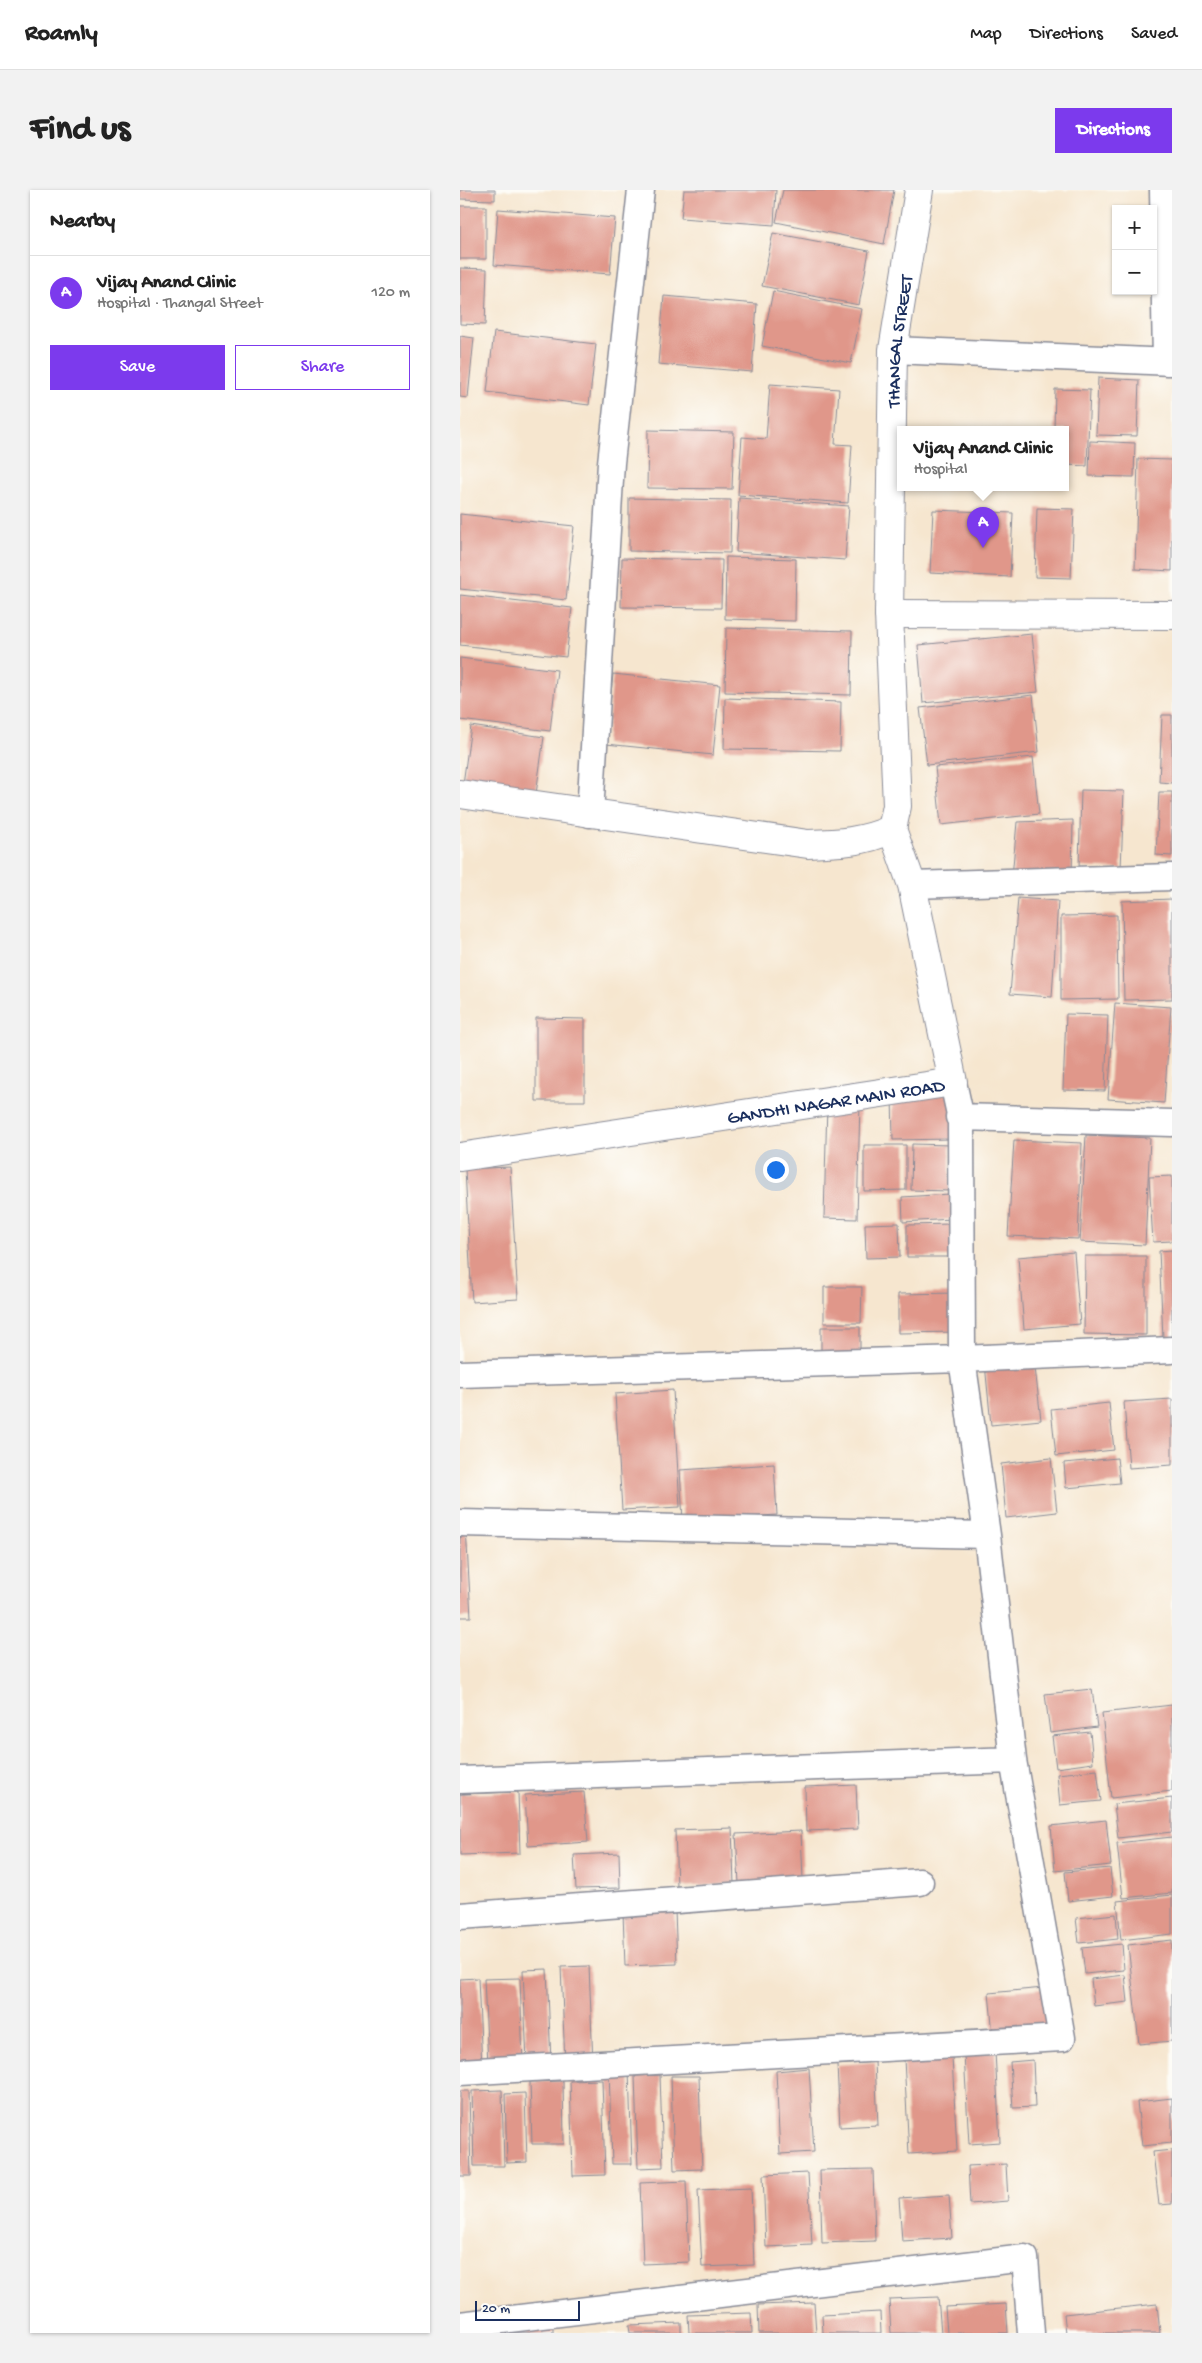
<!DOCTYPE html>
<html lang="en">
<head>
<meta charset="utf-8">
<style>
	body { margin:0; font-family:"Gochi Hand",sans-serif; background:#f2f2f2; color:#222 }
	.controls { position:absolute; right:15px; top:15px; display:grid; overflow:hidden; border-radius:0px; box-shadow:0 1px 4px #0004 }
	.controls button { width:45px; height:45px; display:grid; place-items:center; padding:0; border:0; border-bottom:1px solid #e0e0e0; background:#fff; color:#222; font:25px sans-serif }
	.scale { position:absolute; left:15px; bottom:12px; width:105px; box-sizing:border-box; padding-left:5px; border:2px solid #1b2f5e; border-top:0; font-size:14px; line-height:18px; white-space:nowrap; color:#1b2f5e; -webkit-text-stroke:4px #fdfcf7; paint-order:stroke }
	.you { position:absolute; left:315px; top:979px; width:18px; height:18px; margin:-12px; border:4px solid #fff; border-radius:50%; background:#1a73e8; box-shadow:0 0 0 8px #1a73e833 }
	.badge { display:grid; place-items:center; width:32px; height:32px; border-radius:50%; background:#7c3aed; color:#fff; font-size:16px; font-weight:700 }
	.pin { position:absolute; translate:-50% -41px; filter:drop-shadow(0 1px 2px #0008) }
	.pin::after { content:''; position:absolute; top:26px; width:18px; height:15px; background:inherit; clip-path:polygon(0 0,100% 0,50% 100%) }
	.popup { position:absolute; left:437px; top:236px; width:172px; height:65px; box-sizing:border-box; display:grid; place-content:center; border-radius:0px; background:#fff; filter:drop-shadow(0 1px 4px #0005); font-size:16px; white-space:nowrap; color:#767676 }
	.popup b { font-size:19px; color:#222 }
	.popup::after { content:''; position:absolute; left:50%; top:100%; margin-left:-10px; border:10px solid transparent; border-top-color:#fff }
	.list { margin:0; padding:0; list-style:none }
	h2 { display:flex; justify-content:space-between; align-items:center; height:65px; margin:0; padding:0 20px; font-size:21px }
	h2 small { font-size:16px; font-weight:400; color:#767676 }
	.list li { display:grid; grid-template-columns:32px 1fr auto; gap:15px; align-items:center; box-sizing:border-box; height:75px; padding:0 20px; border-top:1px solid #e0e0e0 }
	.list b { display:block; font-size:19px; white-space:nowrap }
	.list p { margin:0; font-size:16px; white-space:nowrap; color:#767676 }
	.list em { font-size:16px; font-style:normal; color:#767676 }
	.actions { display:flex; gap:10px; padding:15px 20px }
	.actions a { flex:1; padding:11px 0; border:1px solid #7c3aed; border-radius:0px; text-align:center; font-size:18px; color:#7c3aed }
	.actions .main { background:#7c3aed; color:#fff }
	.map { position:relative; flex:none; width:712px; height:2143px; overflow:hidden; border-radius:0px }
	header { display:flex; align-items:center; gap:30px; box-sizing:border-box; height:70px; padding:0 25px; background:#fff; border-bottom:1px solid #e0e0e0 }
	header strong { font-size:24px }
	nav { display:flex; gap:28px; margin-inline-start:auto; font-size:18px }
	.intro { display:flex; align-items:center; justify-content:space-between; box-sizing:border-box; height:120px; padding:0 30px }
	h1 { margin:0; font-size:35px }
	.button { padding:12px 22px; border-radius:0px; background:#7c3aed; color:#fff; font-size:18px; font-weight:700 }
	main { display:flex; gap:30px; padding:0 30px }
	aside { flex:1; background:#fff; border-radius:0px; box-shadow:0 1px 4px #0004 }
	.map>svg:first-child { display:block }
	.building { fill:#e0978a }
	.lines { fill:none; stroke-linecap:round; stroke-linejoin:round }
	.minor-casing { stroke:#888a96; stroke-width:29 }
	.tertiary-casing { stroke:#888a96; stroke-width:30 }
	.minor { stroke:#fff; stroke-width:26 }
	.tertiary { stroke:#fff; stroke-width:28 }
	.labels { text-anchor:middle; stroke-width:4.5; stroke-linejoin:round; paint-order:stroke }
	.street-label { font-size:19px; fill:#1b2f5e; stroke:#fdfcf7 }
</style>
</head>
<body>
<header>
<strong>Roamly</strong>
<nav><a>Map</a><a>Directions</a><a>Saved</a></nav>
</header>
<div class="intro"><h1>Find us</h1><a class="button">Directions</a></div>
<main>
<aside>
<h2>Nearby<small></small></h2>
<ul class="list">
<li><span class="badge">A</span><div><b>Vijay Anand Clinic</b><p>Hospital · Thangal Street</p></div><em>120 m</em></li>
</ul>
<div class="actions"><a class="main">Save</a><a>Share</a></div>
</aside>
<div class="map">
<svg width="712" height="2143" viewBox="0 0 712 2143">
	<rect width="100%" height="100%" fill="#fdfcf7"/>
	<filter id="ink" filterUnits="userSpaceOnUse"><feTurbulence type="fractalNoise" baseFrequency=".02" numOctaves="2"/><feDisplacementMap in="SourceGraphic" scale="10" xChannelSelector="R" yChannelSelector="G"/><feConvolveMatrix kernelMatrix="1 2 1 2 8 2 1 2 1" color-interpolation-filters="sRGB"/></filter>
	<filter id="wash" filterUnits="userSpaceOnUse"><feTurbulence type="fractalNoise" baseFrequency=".0096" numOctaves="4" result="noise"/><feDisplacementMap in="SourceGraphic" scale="20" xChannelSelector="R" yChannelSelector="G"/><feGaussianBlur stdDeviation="1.12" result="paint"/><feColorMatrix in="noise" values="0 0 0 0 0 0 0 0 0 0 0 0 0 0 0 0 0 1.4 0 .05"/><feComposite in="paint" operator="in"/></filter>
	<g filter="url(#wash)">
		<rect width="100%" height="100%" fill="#f6e6cf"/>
		<g id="blocks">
			<!-- building -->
			<path class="building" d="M0,0H35V10L0,9Z
				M224,0H316L314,35L221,28Z
				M323,0H434L424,54L316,32Z
				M0,16H26V69H0Z
				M38,19L155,28L150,84L34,75Z
				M313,43L409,61L399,115L302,96Z
				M0,78L27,79L25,135L0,134Z
				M313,101L402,119L391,173L302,156Z
				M204,106L297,114L292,182L198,174Z
				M34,142L136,154L129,215L27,202Z
				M0,146L14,148L8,208L0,207Z
				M638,188L679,190L677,246L636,245Z
				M310,194L379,199L375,254L392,255L388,313L278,305L282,247L306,249Z
				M595,199L630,200L627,276L606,275V239H594Z
				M188,240L274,242L272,299L187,298Z
				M630,251L675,253L674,287L629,286Z
				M678,269L712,270V381L675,379Z
				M169,308L271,310L270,363L169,361Z
				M279,308L389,316L385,370L276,362Z
				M577,318L614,319L611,388L575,387Z
				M473,320L553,323L550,387L470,383Z
				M0,324L114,336L106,410L0,399Z
				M266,367L336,369L335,431L265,429Z
				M162,368L262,370L261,418L161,417Z
				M0,405L112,418L106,467L0,455Z
				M266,438L392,441L391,505L265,502Z
				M572,444L578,502L463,513L458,455Z
				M0,468L97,480L90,541L0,530Z
				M153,484L260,495L253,565L146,554Z
				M573,505L579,562L467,575L460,518Z
				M265,508L381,512L380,561L264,559Z
				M702,525H712V593L699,592Z
				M11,536L84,547L76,604L3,594Z
				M573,567L579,624L481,635L475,577Z
				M621,600L664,601L661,679L619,677Z
				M699,602H712V666L696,665Z
				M613,630L612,688L552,687L557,632Z
				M558,708L598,711L592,807L550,804Z
				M712,709V809L664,810L662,711Z
				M657,725L658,809L601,810V726Z
				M655,813L711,817L704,913L648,909Z
				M606,824L648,825L645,901L603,900Z
				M76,828L125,829V911H76Z
				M492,904V949L433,950L432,905Z
				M367,913H400L397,1029L364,1028Z
				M626,945L690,948L685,1055L620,1052Z
				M554,950L622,953L618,1049L548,1046Z
				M452,954L490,955V1001L451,1000Z
				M404,955H446V1000L404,1001Z
				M50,977L58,1109L12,1112L5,979Z
				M712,986V1051L693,1052L689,987Z
				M490,1004L492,1029L443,1032L442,1007Z
				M439,1033L440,1067L406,1068L405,1034Z
				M491,1034V1067H447V1035Z
				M712,1060V1148H703L699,1061Z
				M614,1062L620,1134L564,1139L558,1067Z
				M625,1066H686V1145L624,1144Z
				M364,1097H402L401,1133H364Z
				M498,1103L499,1142L438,1143V1104Z
				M361,1137H400V1170H361Z
				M574,1169L581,1230L531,1235L525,1174Z
				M213,1200L220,1317L162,1320L155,1204Z
				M712,1209V1275L669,1278L664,1212Z
				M649,1213L654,1260L596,1266L591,1219Z
				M591,1268L597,1322L546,1328L541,1274Z
				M657,1268L660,1293L606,1298L604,1273Z
				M314,1274L317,1325L223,1331L220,1280Z
				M6,1337L11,1427H0V1338Z
				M632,1499L637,1537L590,1543L585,1504Z
				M712,1515V1601L651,1608L642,1523Z
				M630,1542L633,1573L596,1578L592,1546Z
				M637,1580L641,1611L600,1615L597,1584Z
				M396,1595L398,1639L346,1641L345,1597Z
				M58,1602L60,1663L0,1665V1604Z
				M124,1602L128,1652L68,1656L65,1605Z
				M712,1608V1642L658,1648L654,1614Z
				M646,1630L651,1675L595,1681L591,1636Z
				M272,1638L274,1694L217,1697L215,1640Z
				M341,1641L343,1690L279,1693L276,1644Z
				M712,1647V1703L663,1708L657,1653Z
				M159,1663L160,1698L116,1699L114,1665Z
				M650,1678L653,1706L608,1711L605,1682Z
				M712,1705V1744L661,1750L657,1711Z
				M215,1721L217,1774L165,1776L163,1723Z
				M656,1724L658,1749L619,1753L616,1728Z
				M712,1750V1851L679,1854L668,1755Z
				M662,1754L664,1780L625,1784L622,1758Z
				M129,1776L133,1873L105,1874L101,1777Z
				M87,1779L91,1872L67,1873L63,1780Z
				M665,1785L668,1812L634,1816L631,1789Z
				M18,1788L22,1877L0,1878V1789Z
				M60,1788L63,1874L28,1875L24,1789Z
				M584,1798L587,1840L533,1844L529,1803Z
				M535,1862L540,1952L509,1954L504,1864Z
				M492,1867L497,1961L449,1964L444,1869Z
				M573,1870L575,1917L553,1918L550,1872Z
				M415,1872L418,1935L380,1937L377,1875Z
				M349,1878L354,1962L320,1964L316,1881Z
				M169,1879L172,1974H152L149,1880Z
				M200,1885L203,1977L178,1978L175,1886Z
				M211,1886H239L242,1979L214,1980Z
				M142,1890L145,1985L113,1986L110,1891Z
				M103,1891L104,1954H72L70,1892Z
				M42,1900L44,1976H14L12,1901Z
				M0,1901H9L11,1986H0Z
				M65,1903L67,1972L47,1973L45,1904Z
				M712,1908V1953L682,1956L677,1912Z
				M712,1960V2014L699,2015L693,1962Z
				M546,1974L548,2011L510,2014L508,1976Z
				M413,1979L415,2051L362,2053L360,1980Z
				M348,1983L352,2055L306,2057L303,1985Z
				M226,1991L229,2072L183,2074L180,1993Z
				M291,1998L294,2075L242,2077L238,2000Z
				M489,2005L492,2048L442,2051L439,2008Z
				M478,2107L481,2143H431L429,2109Z
				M354,2113L356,2143H299L298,2115Z
				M546,2114L548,2143H487L485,2117Z
				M697,2114L700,2143H606L604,2124Z
				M420,2122L421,2143H363L362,2125Z
				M291,2123L292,2143H229L228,2125Z
				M221,2133V2143H170L169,2135Z
				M93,2135V2143H40Z"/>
		</g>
	</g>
	<g filter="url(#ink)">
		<use href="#blocks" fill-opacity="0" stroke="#888a96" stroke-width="1"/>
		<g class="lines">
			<defs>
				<path id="minor" d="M703,0L706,172
					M433,160L712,172
					M130,624L151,273L181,0
					M452,695L712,687
					M499,927L712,933
					M0,1184L502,1169L712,1160
					M0,1333L527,1345
					M0,1590L553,1570
					M0,1726L460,1692
					M0,1882L602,1848L553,1570L527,1345L502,1169L501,929L493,892
					M0,2135L565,2068L571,2143"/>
				<g id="tertiary">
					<path d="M429,424L712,425"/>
					<path d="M0,604L348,654C378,653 404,652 432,639"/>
					<path id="s1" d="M432,639L437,616L429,424L433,160L459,0"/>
					<path id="s2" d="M0,967L493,892L452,695L432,639"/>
				</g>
			</defs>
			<!-- minor casing -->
			<use href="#minor" class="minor-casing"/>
			<!-- tertiary casing -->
			<use href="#tertiary" class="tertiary-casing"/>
			<!-- minor -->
			<use href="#minor" class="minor"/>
			<!-- tertiary -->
			<use href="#tertiary" class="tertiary"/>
		</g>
	</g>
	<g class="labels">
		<!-- street labels -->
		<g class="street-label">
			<text dy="7" stroke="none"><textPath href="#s1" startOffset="489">THANGAL STREET</textPath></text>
			<text dy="7" stroke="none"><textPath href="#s2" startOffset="380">GANDHI NAGAR MAIN ROAD</textPath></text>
		</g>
	</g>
</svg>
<div class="controls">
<button>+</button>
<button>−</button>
</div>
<div class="scale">20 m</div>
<div class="you"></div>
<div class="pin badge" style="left:523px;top:358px">A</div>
<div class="popup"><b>Vijay Anand Clinic</b>Hospital</div>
</div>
</main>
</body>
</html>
